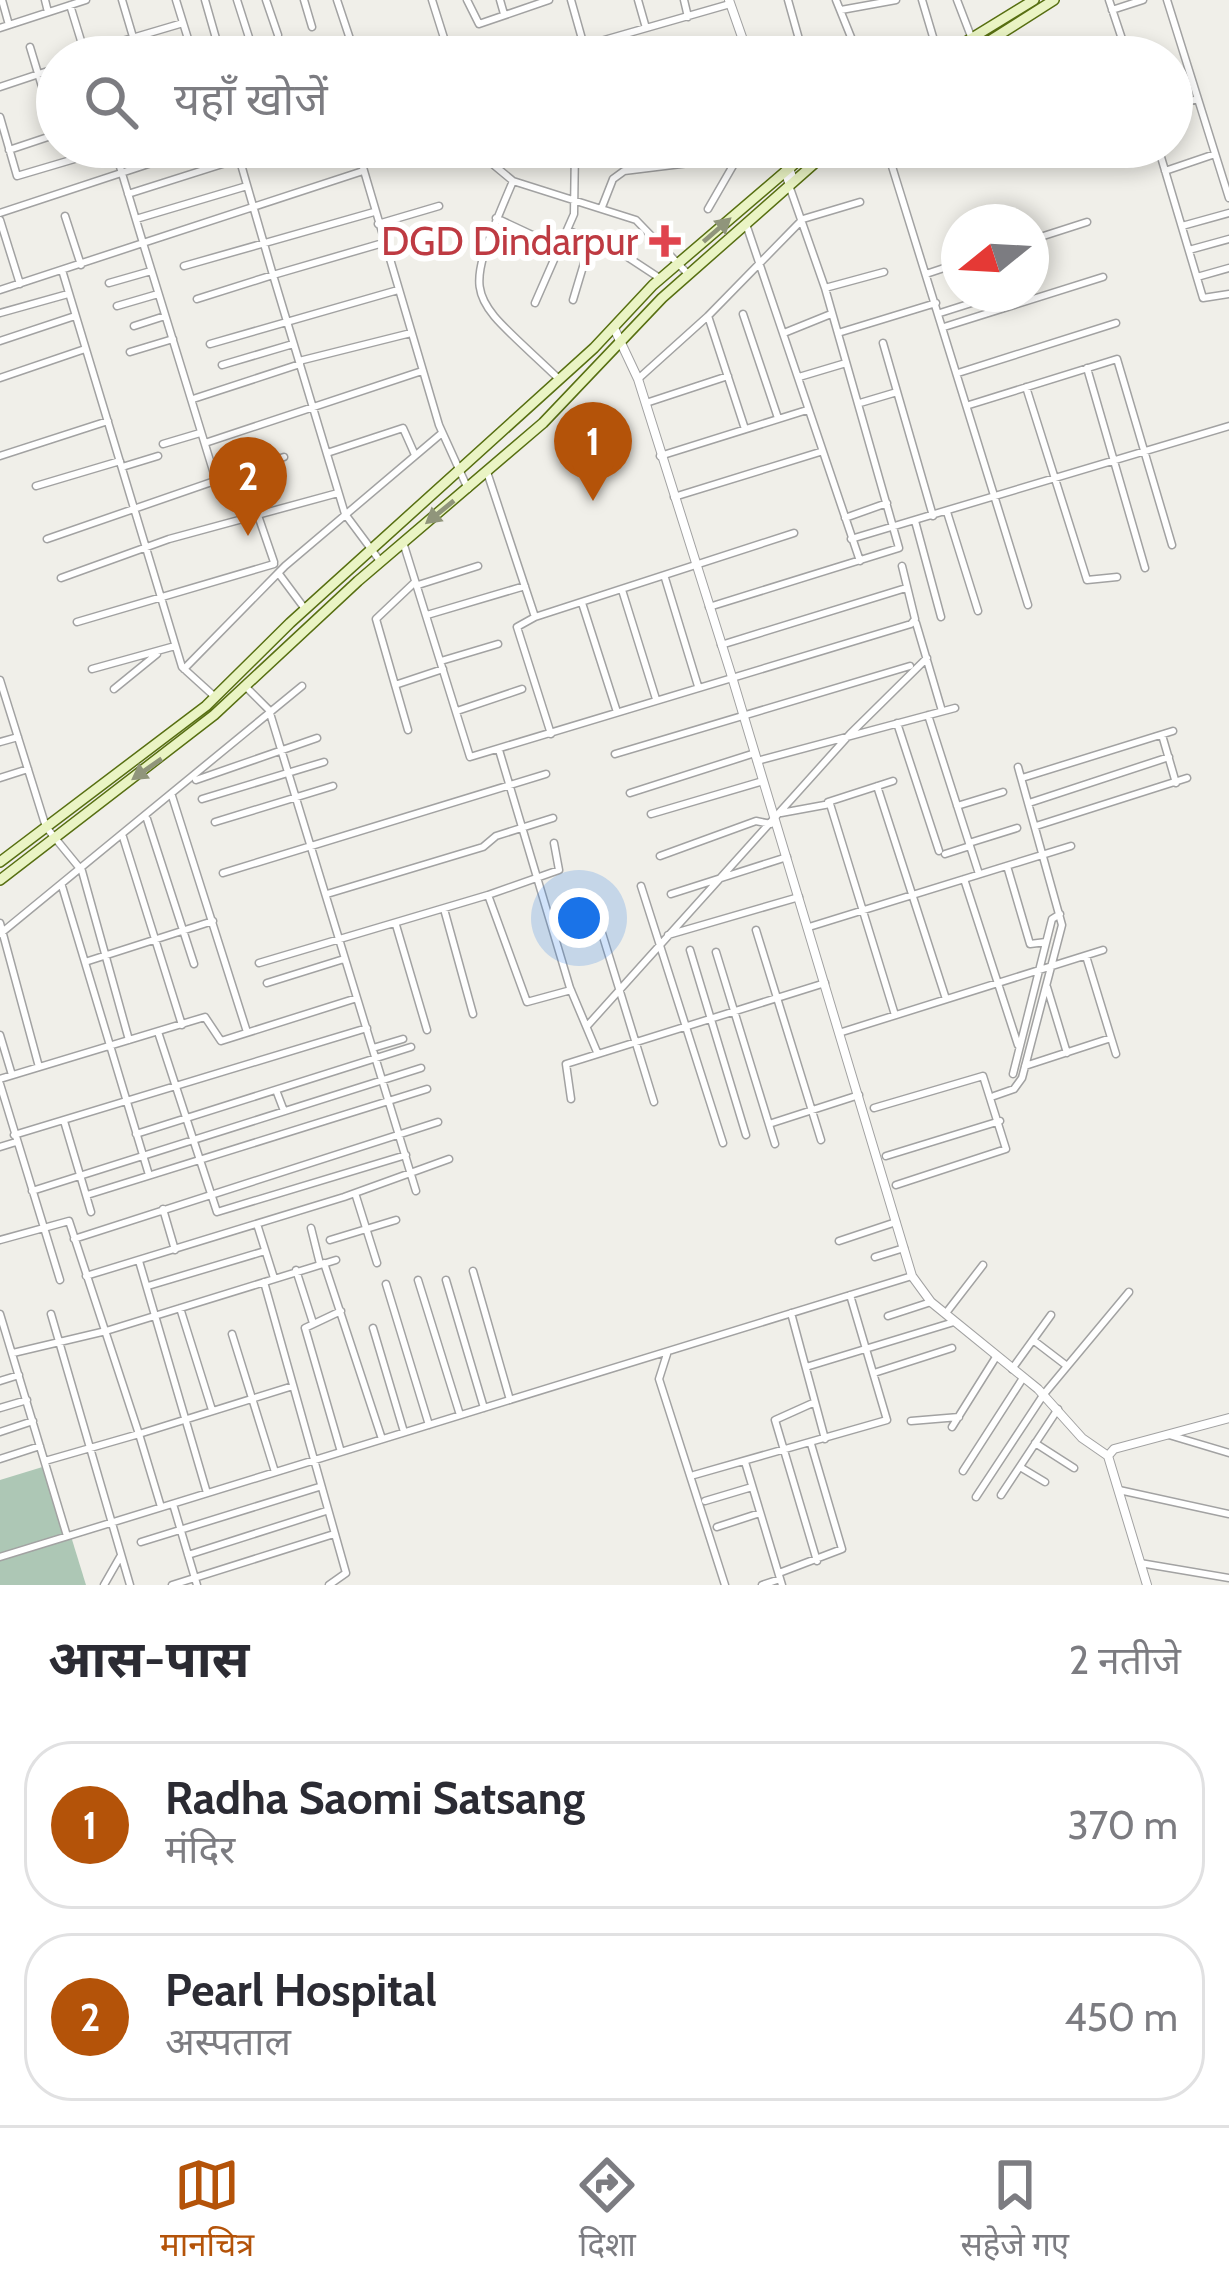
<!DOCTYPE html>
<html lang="hi">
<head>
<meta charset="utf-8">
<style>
	body { margin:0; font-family:Cabin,"Noto Sans Devanagari",sans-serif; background:#f2f2f3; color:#2b2b33 }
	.compass { position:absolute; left:941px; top:204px; width:108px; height:108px; border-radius:50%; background:#fff; box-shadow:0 6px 18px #0003; rotate:252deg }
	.you { position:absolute; left:579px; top:918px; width:42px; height:42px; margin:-30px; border:9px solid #fff; border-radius:50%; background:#1a73e8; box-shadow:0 0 0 18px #1a73e833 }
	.badge { display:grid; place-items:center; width:78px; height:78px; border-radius:50%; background:#b45309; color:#fff; font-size:39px; font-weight:700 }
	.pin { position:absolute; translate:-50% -99px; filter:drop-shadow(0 3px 6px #0008) }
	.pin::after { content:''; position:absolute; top:63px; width:42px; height:36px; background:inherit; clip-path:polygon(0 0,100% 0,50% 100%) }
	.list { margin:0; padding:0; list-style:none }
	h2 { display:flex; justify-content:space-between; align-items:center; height:156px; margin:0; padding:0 48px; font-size:51px }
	h2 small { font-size:39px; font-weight:400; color:#7c7c81 }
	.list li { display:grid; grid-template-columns:78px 1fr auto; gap:36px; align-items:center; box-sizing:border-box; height:168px; margin:0 24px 24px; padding:0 24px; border:3px solid #e1e1e2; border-radius:48px }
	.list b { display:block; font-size:45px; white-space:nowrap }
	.list p { margin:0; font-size:39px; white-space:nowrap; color:#7c7c81 }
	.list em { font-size:39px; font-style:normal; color:#7c7c81 }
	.icon { flex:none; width:66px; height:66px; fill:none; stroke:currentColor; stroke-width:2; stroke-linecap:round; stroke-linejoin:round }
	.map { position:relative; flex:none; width:1229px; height:1585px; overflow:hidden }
	.search { position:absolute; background:#fff; box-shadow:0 6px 18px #0003; left:36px; right:36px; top:36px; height:132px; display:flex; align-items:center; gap:30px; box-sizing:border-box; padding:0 42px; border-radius:66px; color:#7c7c81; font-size:45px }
	.sheet { height:540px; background:#fff }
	nav { display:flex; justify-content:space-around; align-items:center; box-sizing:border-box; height:168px; border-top:3px solid #e1e1e2; background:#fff; font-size:33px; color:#7c7c81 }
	nav a { display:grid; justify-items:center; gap:6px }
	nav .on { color:#b45309 }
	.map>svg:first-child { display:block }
	.cemetery { fill:#adc7b5 }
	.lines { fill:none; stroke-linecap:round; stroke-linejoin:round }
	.minor-casing { stroke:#a2a2a2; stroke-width:9 }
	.tertiary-casing { stroke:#a2a2a2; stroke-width:10 }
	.secondary-casing { stroke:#576f11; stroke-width:12 }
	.minor { stroke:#fff; stroke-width:6 }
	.tertiary { stroke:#fff; stroke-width:8 }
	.secondary { stroke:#eaf4c4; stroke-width:9 }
	.oneway { fill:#90957b }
	.health-dot { fill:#e0444e; stroke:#fff; stroke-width:4.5 }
	.labels { text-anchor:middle; stroke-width:12; stroke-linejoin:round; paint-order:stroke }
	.health-label { font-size:39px; fill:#be3a42; stroke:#fff; text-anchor:end }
</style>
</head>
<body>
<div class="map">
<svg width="1229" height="1585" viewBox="0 0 1229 1585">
	<rect width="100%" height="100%" fill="#f0efe9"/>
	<!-- cemetery -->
	<path class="cemetery" d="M49,1465L86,1585H0V1480Z"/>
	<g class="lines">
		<defs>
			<path id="minor" d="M2,0L9,25
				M45,0L48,12
				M122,0L139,57
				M176,0L193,55
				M205,0L221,56
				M237,0L252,47
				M266,0L278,35
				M304,0L312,27
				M337,0L356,57
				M432,0L450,57
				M467,0L479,24L549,0
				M500,0L504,14
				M571,0L584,46
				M638,0L646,28
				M684,0L688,17
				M788,0L804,57
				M836,0L859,57
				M922,0L939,57
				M957,0L972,39
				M1109,0L1128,57
				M1167,0L1229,198
				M70,5L86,57
				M841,10L896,0
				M1112,10L1143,0
				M0,28L86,0
				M30,47L50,113
				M85,52L183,23
				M545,57L730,4
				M0,87L57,68
				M1172,107L1197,99
				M0,117L17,176L115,147
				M236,147L273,275L383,243
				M357,147L439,425L468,489
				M472,147L513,181L636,220L689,275
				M886,147L1028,605
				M1158,147L1203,298L1229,294
				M9,150L57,134
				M362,162L417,147
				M644,164L648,147
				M1165,171L1215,154
				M513,181C460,306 465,289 560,380
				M128,194L276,147
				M602,207L613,179L624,171L738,157L743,147
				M708,209L738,157
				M0,213L200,147
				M65,216L81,265
				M496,218L558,247
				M136,219L247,186
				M0,220L20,284
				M378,224L439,206
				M746,224L860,561
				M1182,226L1229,213
				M569,231L610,248
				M1031,240L1087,222
				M1189,250L1229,239
				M626,256L661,279
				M184,266L374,212
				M62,270L182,667L214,696
				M926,274L959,263
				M1197,277L1229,268
				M109,283L151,271
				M825,288L884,272
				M0,290L143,243L114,147
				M1004,294L1008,307
				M197,299L273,275L345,514L380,561
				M573,300L591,240
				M535,303L574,214L575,147
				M117,306L158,294
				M0,313L68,294
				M940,313L981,300
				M743,314L778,418
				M708,316L803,219L860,202
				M134,326L165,316
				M944,327L1103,277
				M784,333L831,314
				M838,333L936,303
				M0,341L75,316
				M883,343L933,516
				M210,344L398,290
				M130,352L173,339
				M299,361L411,333
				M222,365L293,344
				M1087,368L1145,568
				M958,373L1116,323
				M799,377L846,363
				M0,378L85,349
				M638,379L708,316L745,429
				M1026,387L1087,580L1117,577
				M193,399L300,364
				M646,403L728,376
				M860,403L897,392
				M969,405L1117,359L1172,545
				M205,443L422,371
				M163,444L200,433
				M327,453L403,428L415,455
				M0,456L108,421
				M660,456L807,410
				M122,467L158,456
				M242,469L274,562
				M487,472L535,617L794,533
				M215,477L143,243L363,171
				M36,486L120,461
				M674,497L820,452
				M947,512L978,611
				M845,518L887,503
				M915,521L941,617
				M47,539L284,457
				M851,539L1229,426
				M403,542L470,757L911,624L915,619L902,566
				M279,574L305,609
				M61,578L169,539L338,493
				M665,578L698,686
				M418,585L478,566
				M622,590L656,699
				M582,603L617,712
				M709,607L899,548L825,288L784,171
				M427,615L525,586
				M535,617L517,627L551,734
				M77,622L274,564
				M916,623L942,711
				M721,645L906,588
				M441,661L498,644
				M92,669L175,646
				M184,669L285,566L442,433
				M0,680L46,827L82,871L129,1040
				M395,685L443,669
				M245,686L269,710L416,1191
				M114,689L157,654
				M457,711L522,689
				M928,715L979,874
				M897,723L939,851
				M408,730L376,619L415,582
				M1162,735L1176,783
				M0,742L18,737
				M499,750L570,988L597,1052
				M615,754L910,666
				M757,761L955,708
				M0,778L28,769
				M1022,778L1173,731
				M196,780L317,738
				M877,786L946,999
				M630,793L755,753
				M172,796L247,1032
				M202,799L324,762
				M828,802L893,781
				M1029,803L1169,757
				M957,806L1003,792
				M781,813L830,804L895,1015
				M651,814L763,781
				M147,819L194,964
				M215,822L333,786
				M1036,826L1187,778
				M123,837L182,1025
				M969,843L1017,828
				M945,854L970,846
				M660,856L756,821L771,824
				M1007,866L1030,944L1046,942
				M223,873L546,774
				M964,879L1018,1045
				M62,886L149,1175
				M641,886L723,1143
				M327,894L483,847L496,836L553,818
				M671,894L787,857
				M488,895L559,870L554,843
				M593,904L654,1102
				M444,909L473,1014
				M0,923L39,1067
				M396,925L427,1030
				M809,927L1071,846
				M756,930L821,1140
				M0,934L302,686
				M668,935L799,897
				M690,950L746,1135
				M716,952L775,1144
				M1086,956L1116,1054
				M85,962L213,921
				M259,963L488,895L527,1002L571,990
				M267,983L344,959
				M1047,987L1067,1053
				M588,1025L850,734L927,658
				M158,1032L217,1212L406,1155
				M842,1032L1103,950
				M0,1035L12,1075
				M373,1048L403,1039
				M1025,1066L1111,1038
				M1013,1074L1052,919L1060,914
				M0,1079L205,1017L221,1041L357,998
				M0,1084L60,1280
				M276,1090L284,1111
				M994,1096L1014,1089L1022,1078L1062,925L1018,767
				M571,1099L566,1064L825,983
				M874,1108L983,1076L1006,1149L896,1185
				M64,1121L91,1212
				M769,1124L859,1095
				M136,1134L411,1047
				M14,1135L367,1028
				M0,1147L16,1142
				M886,1156L1000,1121
				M32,1191L421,1068
				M355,1193L377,1263
				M87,1195L427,1089
				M163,1209L175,1250
				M257,1224L274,1278
				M311,1228L320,1264
				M74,1239L438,1122
				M0,1240L69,1221L139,1434L293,1386
				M330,1240L396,1220
				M839,1241L896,1222
				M875,1257L904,1248
				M139,1261L207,1493
				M324,1263L382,1439
				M296,1270L313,1323
				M473,1271L510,1400
				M86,1276L344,1197L449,1159
				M418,1280L460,1415
				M446,1280L484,1408
				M264,1282L346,1573L329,1585
				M386,1284L429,1425
				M148,1286L265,1251
				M180,1308L212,1410
				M341,1311L305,1328L341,1452
				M791,1313L825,1439
				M946,1313L983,1265
				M0,1314L67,1536
				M51,1314L130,1585
				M888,1316L931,1302
				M373,1328L404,1432
				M232,1334L275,1472
				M1033,1340L1067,1366
				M13,1353L106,1331L336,1260
				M667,1354L659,1379L725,1585
				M806,1367L954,1322
				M1012,1369L1051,1315
				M874,1373L952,1348
				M0,1381L19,1375
				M815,1402L775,1420L817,1561
				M0,1408L27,1400
				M911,1421L959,1417
				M952,1427L996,1357
				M0,1432L33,1421
				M1169,1435L1229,1453
				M1035,1443L1074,1468
				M0,1459L40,1446
				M45,1461L139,1434L161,1507
				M745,1462L782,1585
				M1020,1467L1045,1482
				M963,1471L1023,1378
				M694,1475L887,1420L850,1295
				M1119,1490L1229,1514
				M1001,1495L1058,1409
				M976,1497L1044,1394L1129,1292
				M705,1501L752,1487
				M173,1504L197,1585
				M717,1527L760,1513
				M141,1542L319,1487
				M188,1555L326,1511
				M0,1557L912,1276
				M1140,1563L1229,1578
				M779,1573L842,1549L811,1444
				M104,1585L120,1557
				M172,1585L334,1534
				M762,1585L780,1579"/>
			<path id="tertiary" d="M729,0L749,57
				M782,147L793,180
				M614,328L638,379L732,677L912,1276L931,1302L1038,1389L1082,1438L1108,1456L1147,1585
				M1108,1456L1114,1449L1229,1418"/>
			<path id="secondary" d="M941,57L1034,0
				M964,57L1054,0
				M0,862L206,706L290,623L594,348L653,285L814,147
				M0,880L214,715L358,581L543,423L662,298L833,147"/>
		</defs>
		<!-- minor casing -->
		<use href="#minor" class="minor-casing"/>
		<!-- tertiary casing -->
		<use href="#tertiary" class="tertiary-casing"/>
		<!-- secondary casing -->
		<use href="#secondary" class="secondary-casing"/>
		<!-- minor -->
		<use href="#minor" class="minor"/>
		<!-- tertiary -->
		<use href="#tertiary" class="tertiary"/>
		<!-- secondary -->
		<use href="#secondary" class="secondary"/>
	</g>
	<!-- one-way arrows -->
	<defs><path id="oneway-solid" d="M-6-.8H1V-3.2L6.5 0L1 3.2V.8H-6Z" transform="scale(3)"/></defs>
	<g class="oneway">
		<use href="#oneway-solid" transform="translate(717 230) rotate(-41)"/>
		<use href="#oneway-solid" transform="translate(440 512) rotate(141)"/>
		<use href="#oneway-solid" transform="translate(147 769) rotate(145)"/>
	</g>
	<!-- markers -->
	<path class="health-dot" d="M659 223h12v12h12v12h-12v12h-12v-12h-12v-12h12z"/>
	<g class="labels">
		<!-- health labels -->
		<g class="health-label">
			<text x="638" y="255">DGD Dindarpur</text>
		</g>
	</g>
</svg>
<svg class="compass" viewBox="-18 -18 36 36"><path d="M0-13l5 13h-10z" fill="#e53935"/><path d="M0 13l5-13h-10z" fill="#7c7c81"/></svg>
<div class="you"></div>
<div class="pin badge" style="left:593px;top:501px">1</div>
<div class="pin badge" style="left:248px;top:536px">2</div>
<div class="search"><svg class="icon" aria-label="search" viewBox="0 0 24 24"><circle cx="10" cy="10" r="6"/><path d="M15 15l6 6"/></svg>यहाँ खोजें</div>
</div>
<section class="sheet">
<h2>आस-पास<small>2 नतीजे</small></h2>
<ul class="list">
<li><span class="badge">1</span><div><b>Radha Saomi Satsang</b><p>मंदिर</p></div><em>370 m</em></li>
<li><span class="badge">2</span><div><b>Pearl Hospital</b><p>अस्पताल</p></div><em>450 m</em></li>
</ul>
</section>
<nav>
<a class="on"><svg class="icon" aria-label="map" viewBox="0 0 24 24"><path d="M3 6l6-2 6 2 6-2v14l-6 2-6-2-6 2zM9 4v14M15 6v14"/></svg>मानचित्र</a>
<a><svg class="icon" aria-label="directions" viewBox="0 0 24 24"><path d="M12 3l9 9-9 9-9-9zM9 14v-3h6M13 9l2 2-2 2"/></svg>दिशा</a>
<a><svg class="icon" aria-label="saved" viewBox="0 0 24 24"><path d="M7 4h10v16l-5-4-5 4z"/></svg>सहेजे गए</a>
</nav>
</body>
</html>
